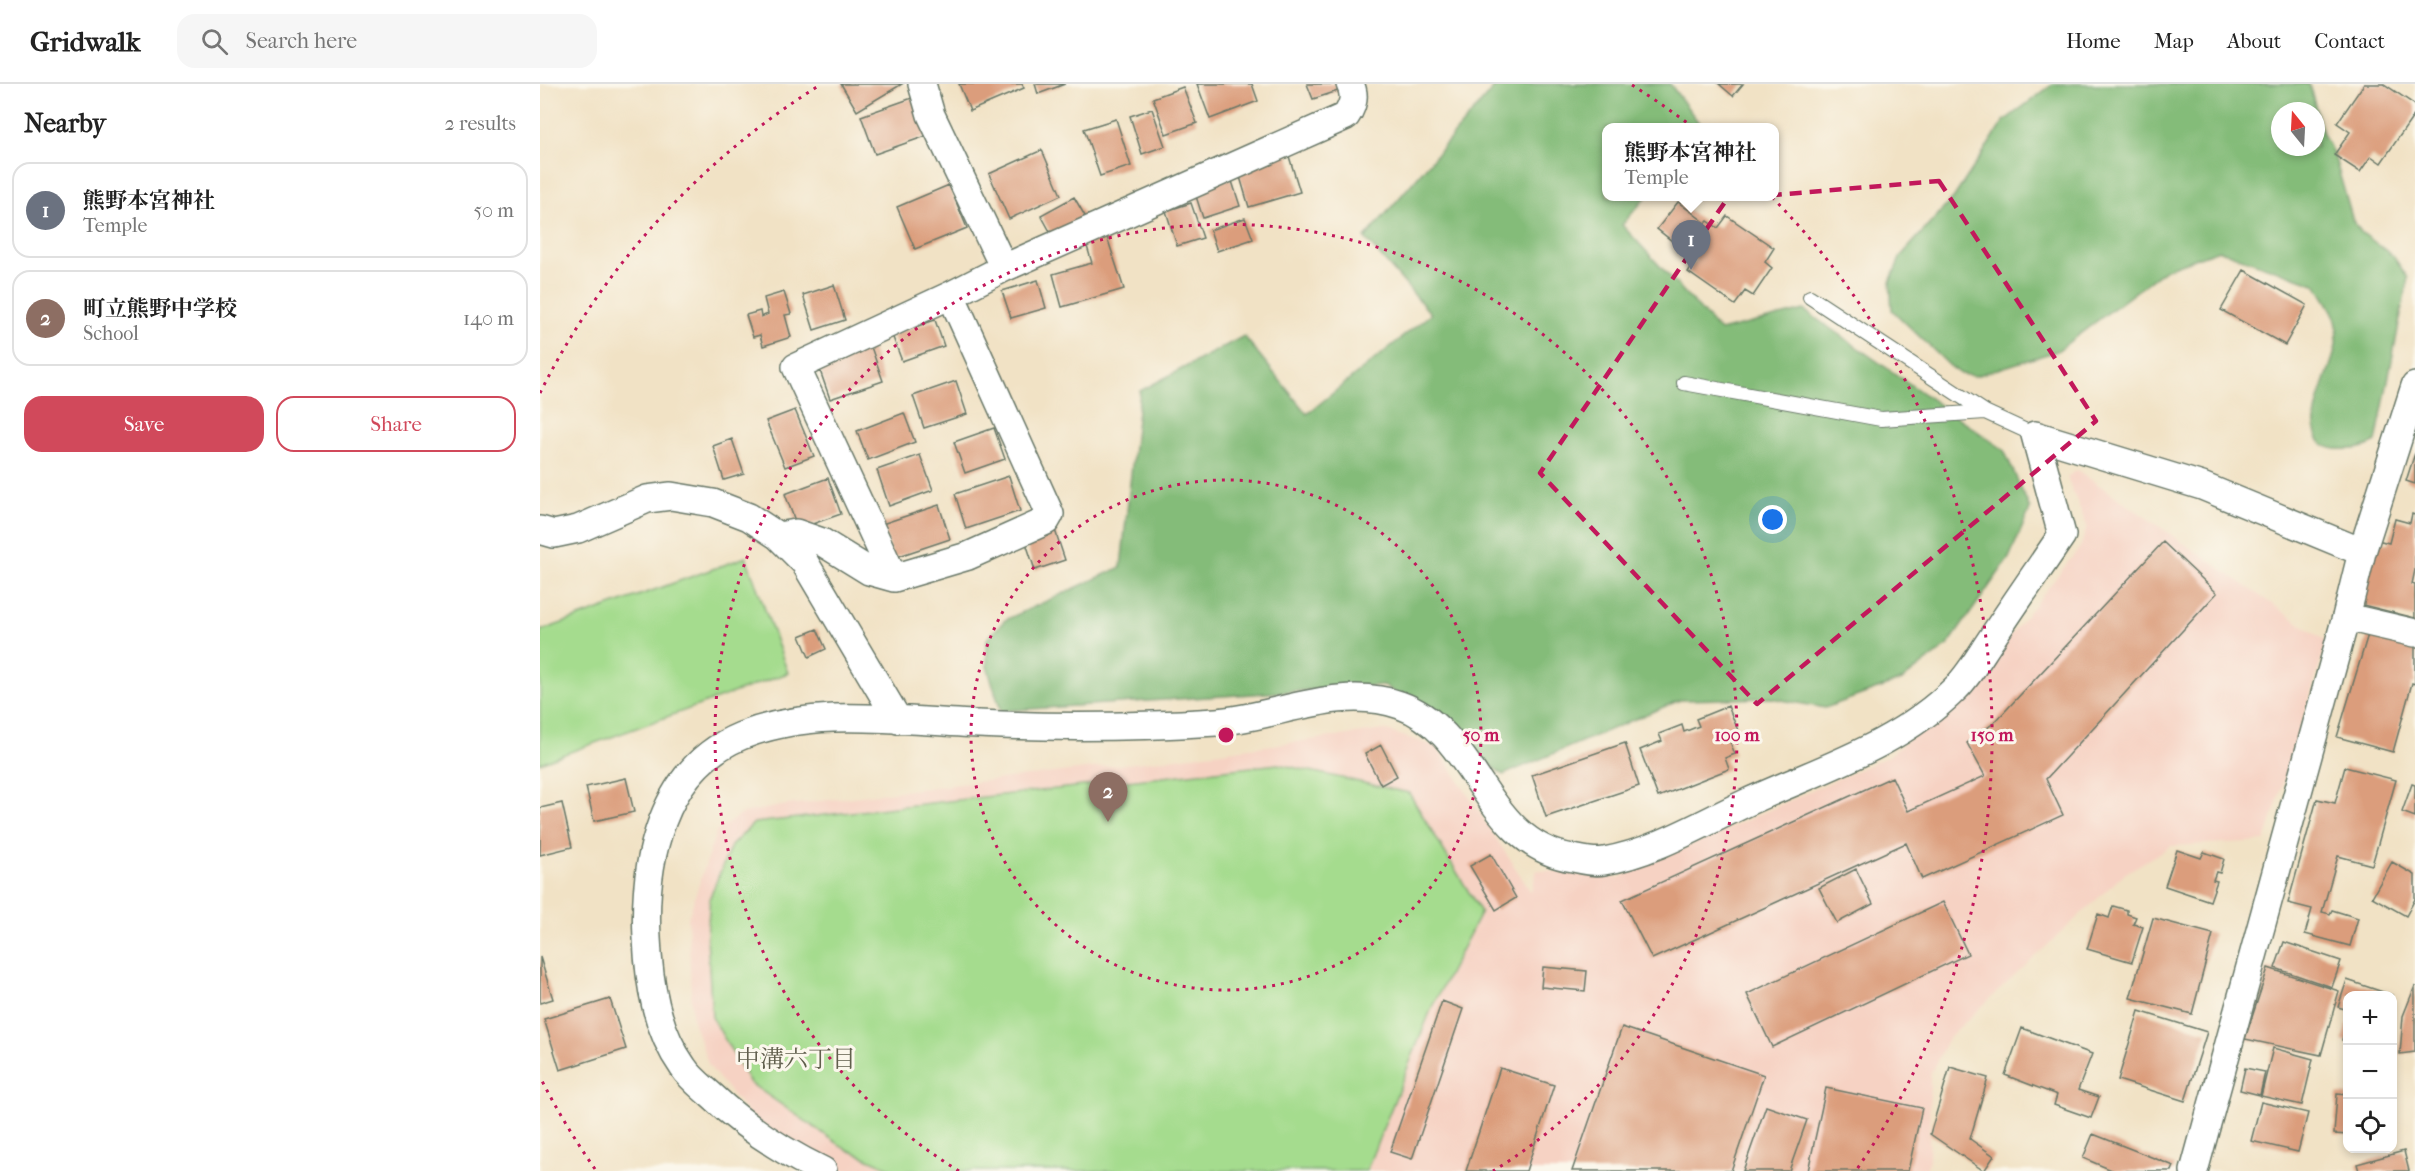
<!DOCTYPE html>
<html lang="en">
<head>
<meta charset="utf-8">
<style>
	body { margin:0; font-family:"IM FELL French Canon","Noto Serif JP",serif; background:#f6f6f6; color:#222 }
	.controls { position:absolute; right:18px; bottom:18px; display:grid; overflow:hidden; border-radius:12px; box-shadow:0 3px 9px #0003 }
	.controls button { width:54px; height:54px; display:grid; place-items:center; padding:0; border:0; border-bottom:2px solid #e0e0e0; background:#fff; color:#222; font:30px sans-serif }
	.compass { position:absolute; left:1731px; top:18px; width:54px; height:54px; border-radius:50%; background:#fff; box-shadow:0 3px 9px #0003; rotate:342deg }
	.you { position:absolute; left:1233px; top:436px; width:21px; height:21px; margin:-15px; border:4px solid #fff; border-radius:50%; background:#1a73e8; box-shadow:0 0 0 9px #1a73e833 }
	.badge { display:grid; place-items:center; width:39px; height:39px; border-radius:50%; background:#d1495b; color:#fff; font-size:20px; font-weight:700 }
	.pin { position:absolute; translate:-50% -50px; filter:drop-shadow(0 2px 3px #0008) }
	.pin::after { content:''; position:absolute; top:32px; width:21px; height:18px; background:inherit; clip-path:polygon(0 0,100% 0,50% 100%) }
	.popup { position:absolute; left:1062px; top:39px; width:177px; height:78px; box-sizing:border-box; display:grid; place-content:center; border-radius:12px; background:#fff; filter:drop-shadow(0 2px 4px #0005); font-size:20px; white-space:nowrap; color:#767676 }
	.popup b { font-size:22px; color:#222 }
	.popup::after { content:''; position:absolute; left:50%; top:100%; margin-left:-12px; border:12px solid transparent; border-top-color:#fff }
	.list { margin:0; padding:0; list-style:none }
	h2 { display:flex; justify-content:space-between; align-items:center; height:78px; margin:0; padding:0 24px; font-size:26px }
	h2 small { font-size:20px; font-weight:400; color:#767676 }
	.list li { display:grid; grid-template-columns:39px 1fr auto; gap:18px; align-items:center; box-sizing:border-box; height:96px; margin:0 12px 12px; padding:0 12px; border:2px solid #e0e0e0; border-radius:18px }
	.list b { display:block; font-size:22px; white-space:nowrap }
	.list p { margin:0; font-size:20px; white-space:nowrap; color:#767676 }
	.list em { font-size:20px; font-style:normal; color:#767676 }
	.actions { display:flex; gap:12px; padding:18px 24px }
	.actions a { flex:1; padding:14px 0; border:2px solid #d1495b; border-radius:18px; text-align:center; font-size:21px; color:#d1495b }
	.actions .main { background:#d1495b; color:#fff }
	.icon { flex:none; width:33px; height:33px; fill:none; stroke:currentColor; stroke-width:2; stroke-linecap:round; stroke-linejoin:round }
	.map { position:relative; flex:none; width:1875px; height:1087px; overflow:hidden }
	header { display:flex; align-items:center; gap:36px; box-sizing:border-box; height:84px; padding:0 30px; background:#fff; border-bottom:2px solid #e0e0e0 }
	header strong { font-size:28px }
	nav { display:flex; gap:33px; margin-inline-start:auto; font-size:21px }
	.search { width:420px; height:54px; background:#f6f6f6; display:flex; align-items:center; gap:15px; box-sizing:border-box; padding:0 21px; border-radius:18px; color:#767676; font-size:22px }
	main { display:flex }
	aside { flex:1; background:#fff }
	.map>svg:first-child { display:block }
	.built { fill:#f6d2c3 }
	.green { fill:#a5dc8e; stroke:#628c61; stroke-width:1.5 }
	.forest { fill:#84bc79; stroke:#527c56; stroke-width:1.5; fill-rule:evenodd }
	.building { fill:#db9d7c }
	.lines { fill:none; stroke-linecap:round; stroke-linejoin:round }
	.lane-casing { stroke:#687767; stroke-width:16 }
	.street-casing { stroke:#687767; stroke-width:30 }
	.lane { stroke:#fff; stroke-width:14 }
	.street { stroke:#fff; stroke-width:27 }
	.marked { fill:none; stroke:#c2185b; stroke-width:4.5; stroke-dasharray:12 8; stroke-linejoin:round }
	.ring { fill:none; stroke:#c2185b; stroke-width:3; stroke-dasharray:3 6 }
	.labels { text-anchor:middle; stroke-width:6; stroke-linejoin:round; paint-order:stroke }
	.neighbourhood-label { font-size:24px; fill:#615f4d; stroke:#fbf7ec }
	.centre { fill:#c2185b; stroke:#fbf7ec; stroke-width:3 }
	.ring-label { font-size:18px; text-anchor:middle; font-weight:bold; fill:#c2185b; stroke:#fbf7ec; stroke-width:6; stroke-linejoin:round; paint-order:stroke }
</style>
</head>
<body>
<header>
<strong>Gridwalk</strong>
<div class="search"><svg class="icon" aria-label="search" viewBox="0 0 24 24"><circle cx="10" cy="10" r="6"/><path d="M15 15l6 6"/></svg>Search here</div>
<nav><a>Home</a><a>Map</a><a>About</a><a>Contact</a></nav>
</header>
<main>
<aside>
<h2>Nearby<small>2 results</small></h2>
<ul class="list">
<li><span class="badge" style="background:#6b7280">1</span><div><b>熊野本宮神社</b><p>Temple</p></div><em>50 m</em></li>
<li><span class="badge" style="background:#8d6e63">2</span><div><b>町立熊野中学校</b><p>School</p></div><em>140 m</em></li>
</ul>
<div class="actions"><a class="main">Save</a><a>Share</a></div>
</aside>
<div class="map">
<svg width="1875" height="1087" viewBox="0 0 1875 1087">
	<rect width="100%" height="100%" fill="#fbf7ec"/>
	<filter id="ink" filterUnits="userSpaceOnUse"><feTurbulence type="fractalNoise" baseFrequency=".0167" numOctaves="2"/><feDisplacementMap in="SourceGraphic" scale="12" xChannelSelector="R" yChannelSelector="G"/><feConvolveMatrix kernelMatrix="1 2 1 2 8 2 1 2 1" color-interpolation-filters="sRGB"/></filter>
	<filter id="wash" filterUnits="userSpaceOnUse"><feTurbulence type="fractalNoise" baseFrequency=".008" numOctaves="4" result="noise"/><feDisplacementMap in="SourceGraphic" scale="24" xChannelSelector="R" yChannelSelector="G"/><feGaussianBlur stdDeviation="1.35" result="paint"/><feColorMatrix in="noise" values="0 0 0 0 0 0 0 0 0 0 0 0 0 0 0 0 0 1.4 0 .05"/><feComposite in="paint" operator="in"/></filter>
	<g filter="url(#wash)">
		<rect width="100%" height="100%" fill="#f1e2c5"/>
		<!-- built -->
		<path class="built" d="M1537,386L1787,558L1725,757L1631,762L1584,790L1408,954L1390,991L1389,1076L1386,1087H297L215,1038L169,982L152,934L148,834L176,748L203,729L247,721L637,674L844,646L897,663L991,808L997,786L1078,794L1349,672L1428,605L1541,462L1547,442L1527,393Z"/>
		<!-- green -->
		<path class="green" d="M206,473L248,589L0,679V547Z
			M738,680L869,709L941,828L892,923L826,1087H356L306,1065L210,999L172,933L167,853L170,813L191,762L214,739Z"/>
		<!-- forest -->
		<path class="forest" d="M957,0H1130L1162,43L1067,44V112L1106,113L1082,141L1180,247L1264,226L1464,366L1490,425L1469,474L1408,561L1362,596L1285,624L1231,614L1140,616L963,691L844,601L461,627L447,582V555L465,536L581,483L600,307L704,252L767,330L891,230L825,154Z
			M1513,0H1769L1783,50L1794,71L1813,137L1821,148L1853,172L1868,194L1836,358C1823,365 1811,366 1796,365C1751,361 1791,289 1795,266C1797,259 1797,250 1797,243C1797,230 1783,213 1777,201L1679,166L1626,185L1517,267L1435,292L1421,290L1410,282L1352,226L1350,198L1361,172L1414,113L1464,37ZM1740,27H1776V63H1740Z"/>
		<g id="blocks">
			<!-- building -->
			<path class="building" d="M301,0H362L317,27Z
				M419,0H482L484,4L430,27Z
				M495,0H525L498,10Z
				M657,0H712L718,17L670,35Z
				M767,0H799L801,6L773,15Z
				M1179,0H1203L1193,12Z
				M1824,0H1844L1875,21V30L1841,79L1831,72L1820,88L1794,71L1810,48L1797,39Z
				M643,3L657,39L626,50L613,14Z
				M375,13L389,51L335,70L321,32Z
				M612,25L625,62L602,70L590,32Z
				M576,35L591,82L560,92L544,45Z
				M502,66L521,111L469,135L449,90Z
				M748,69L760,108L709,123L698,86Z
				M691,94L700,122L663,134L654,106Z
				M409,101L427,144L375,165L357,123Z
				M534,113L545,132L512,151L501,131Z
				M1138,118L1166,139L1168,137L1178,144L1187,132L1234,164L1225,178L1232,184L1213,212L1205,207L1195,221L1148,188L1156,176L1117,145Z
				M651,119L663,154L637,162L626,127Z
				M705,134L713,155L677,167L670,146Z
				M567,153L584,205L522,223L513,190L552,179L546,159Z
				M1704,186L1767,221L1745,261L1681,226Z
				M498,196L506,224L471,234L462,207Z
				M294,201L305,236L274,246L263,211Z
				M244,208L251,230L245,231L251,253L223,262L220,251L213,253L206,231L220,227L221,233L228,230L224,214Z
				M395,236L404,262L362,277L352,251Z
				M330,260L343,297L290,315L277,278Z
				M416,297L427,330L384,344L373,312Z
				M255,326L274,372L245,383L226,337Z
				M364,329L375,358L328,376L317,347Z
				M454,344L465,375L425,389L414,358Z
				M192,355L204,390L184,396L173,362Z
				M1875,369V400L1866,397Z
				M380,371L393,406L349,422L337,386Z
				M469,392L480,427L426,445L415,410Z
				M288,394L301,430L258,445L245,410Z
				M399,421L410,455L353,474L342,440Z
				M1872,430L1875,431V486L1872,500L1875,501V534L1819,520L1837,456L1849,459L1855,435L1870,439Z
				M515,446L525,476L495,486L485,456Z
				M1623,458L1677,509L1506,695L1523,731L1382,795L1366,759L1112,875L1082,816L1352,693L1368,727L1445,692L1427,659L1455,638Z
				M277,545L286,565L269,573L260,552Z
				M1829,547L1875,559V600L1872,599L1853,668L1797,653Z
				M1188,622L1199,649L1188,653L1195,670L1185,674L1189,685L1118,713L1100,666L1122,657L1119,650L1142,641L1144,648L1159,642L1156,635Z
				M1085,659L1099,702L1006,733L992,691Z
				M841,661L857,692L841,701L825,670Z
				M1805,683L1856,696L1832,781L1798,772L1782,828L1790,830L1792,826L1818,834L1810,862L1765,850L1772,825L1748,819L1777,715L1795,719Z
				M86,694L94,728L54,737L46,703Z
				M1872,700L1875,701V733L1862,728Z
				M22,719L32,763L0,771V724Z
				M1637,766L1661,774L1664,768L1684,775L1680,789L1676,788L1673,796L1677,797L1670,817L1625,802Z
				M951,770L976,814L956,826L930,782Z
				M1852,778L1875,791V815L1866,832L1832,813Z
				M1316,785L1333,820L1297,839L1279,804Z
				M1403,818L1428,870L1232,963L1207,910Z
				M1573,822L1587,826V830L1596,833L1593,840L1603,843L1592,878L1547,865L1558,830L1569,834Z
				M1613,834L1673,850L1652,930L1590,914Z
				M1744,858L1801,877L1792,903L1735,884Z
				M0,873L13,915L0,919Z
				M1003,883L1047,887L1045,907L1001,903Z
				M1728,884L1799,907L1781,971L1705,955Z
				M1807,896L1852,911V912H1808V926L1798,923Z
				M1875,902V968L1860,970L1863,932Z
				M70,915L86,965L20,986L4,935Z
				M902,917L923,925L872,1075L850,1068Z
				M1599,927L1667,948L1645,1017L1578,996Z
				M1807,940H1808V958L1802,956Z
				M1082,943L1224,991L1191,1087H1032Z
				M1482,944L1552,970L1538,1006L1559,1013L1551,1034L1514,1021L1517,1011L1465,991Z
				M1733,964L1773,975L1762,1021L1721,1012Z
				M1410,983L1448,994L1430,1055L1454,1072L1444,1087L1390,1050Z
				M960,984L1014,1001L986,1087H926Z
				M1705,984L1725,988L1720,1011L1700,1006Z
				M1286,1004L1382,1024L1368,1087H1268Z
				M1797,1010L1808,1011V1051L1794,1050Z
				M1721,1018L1768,1029L1758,1068L1711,1057Z
				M1226,1022L1267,1036L1249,1087H1203Z
				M1553,1050L1634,1082L1632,1087H1574L1543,1074Z
				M1864,1067L1869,1087H1819L1817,1080Z"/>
		</g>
	</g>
	<g filter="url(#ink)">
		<use href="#blocks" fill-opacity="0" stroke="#687767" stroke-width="1.5"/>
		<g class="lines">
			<defs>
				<path id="lane" d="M1270,213L1445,328
					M1144,299L1341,335L1445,328L1495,351"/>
				<path id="street" d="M382,0L391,31L464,184
					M411,211L510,430L506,437L428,472L354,494L256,283Z
					M411,211L464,184L806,32C813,22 816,12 810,0
					M1495,351L1662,402L1822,468
					M0,446L14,450L38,445L107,415L131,412L173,419L209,433L238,452L265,479L358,636
					M238,452L256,449L282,458L329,487L354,494
					M1806,533L1875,549
					M283,1087C242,1067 205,1043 172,1012C162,1003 150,994 143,983C116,945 109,899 107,854C103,778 121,685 201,652C275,622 360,637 438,640C517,644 597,643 676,638C738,633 798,600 860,621C938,648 944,761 1033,774C1043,776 1054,779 1064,777C1113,769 1163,739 1208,718C1280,685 1358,662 1416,604C1430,590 1441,570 1452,554C1475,519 1499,485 1522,451L1495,351
					M1654,1087L1806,533L1822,468L1875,302"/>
			</defs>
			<!-- lane casing -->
			<use href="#lane" class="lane-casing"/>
			<!-- street casing -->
			<use href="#street" class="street-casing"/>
			<!-- lane -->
			<use href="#lane" class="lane"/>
			<!-- street -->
			<use href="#street" class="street"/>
		</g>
	</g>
	<!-- marked area -->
	<path class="marked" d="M1399,97L1556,337L1217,620L1000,389L1187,115Z"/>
	<!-- distance rings -->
	<g class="ring">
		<circle cx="686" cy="651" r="255"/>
		<path d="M419 1087A511 511 0 1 1 953 1087"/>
		<path d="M55 1085A766 766 0 0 1 0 993M0 309A766 766 0 0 1 280 1M1092 1A766 766 0 0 1 1317 1085"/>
	</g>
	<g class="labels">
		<!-- neighbourhood labels -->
		<g class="neighbourhood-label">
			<text x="256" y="983">中溝六丁目</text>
		</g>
	</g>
	<circle cx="686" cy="651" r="9" class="centre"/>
	<g class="ring-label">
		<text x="941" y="657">50 m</text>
		<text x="1197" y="657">100 m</text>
		<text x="1452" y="657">150 m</text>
	</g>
</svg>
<div class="controls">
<button>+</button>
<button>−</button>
<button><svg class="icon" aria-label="locate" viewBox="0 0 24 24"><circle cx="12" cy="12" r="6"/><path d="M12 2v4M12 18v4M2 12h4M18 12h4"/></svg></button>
</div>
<svg class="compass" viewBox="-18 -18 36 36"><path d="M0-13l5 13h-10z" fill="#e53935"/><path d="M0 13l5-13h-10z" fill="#767676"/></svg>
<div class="you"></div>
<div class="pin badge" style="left:1151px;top:186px;background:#6b7280">1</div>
<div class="popup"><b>熊野本宮神社</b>Temple</div>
<div class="pin badge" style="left:568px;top:738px;background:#8d6e63">2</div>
</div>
</main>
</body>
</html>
